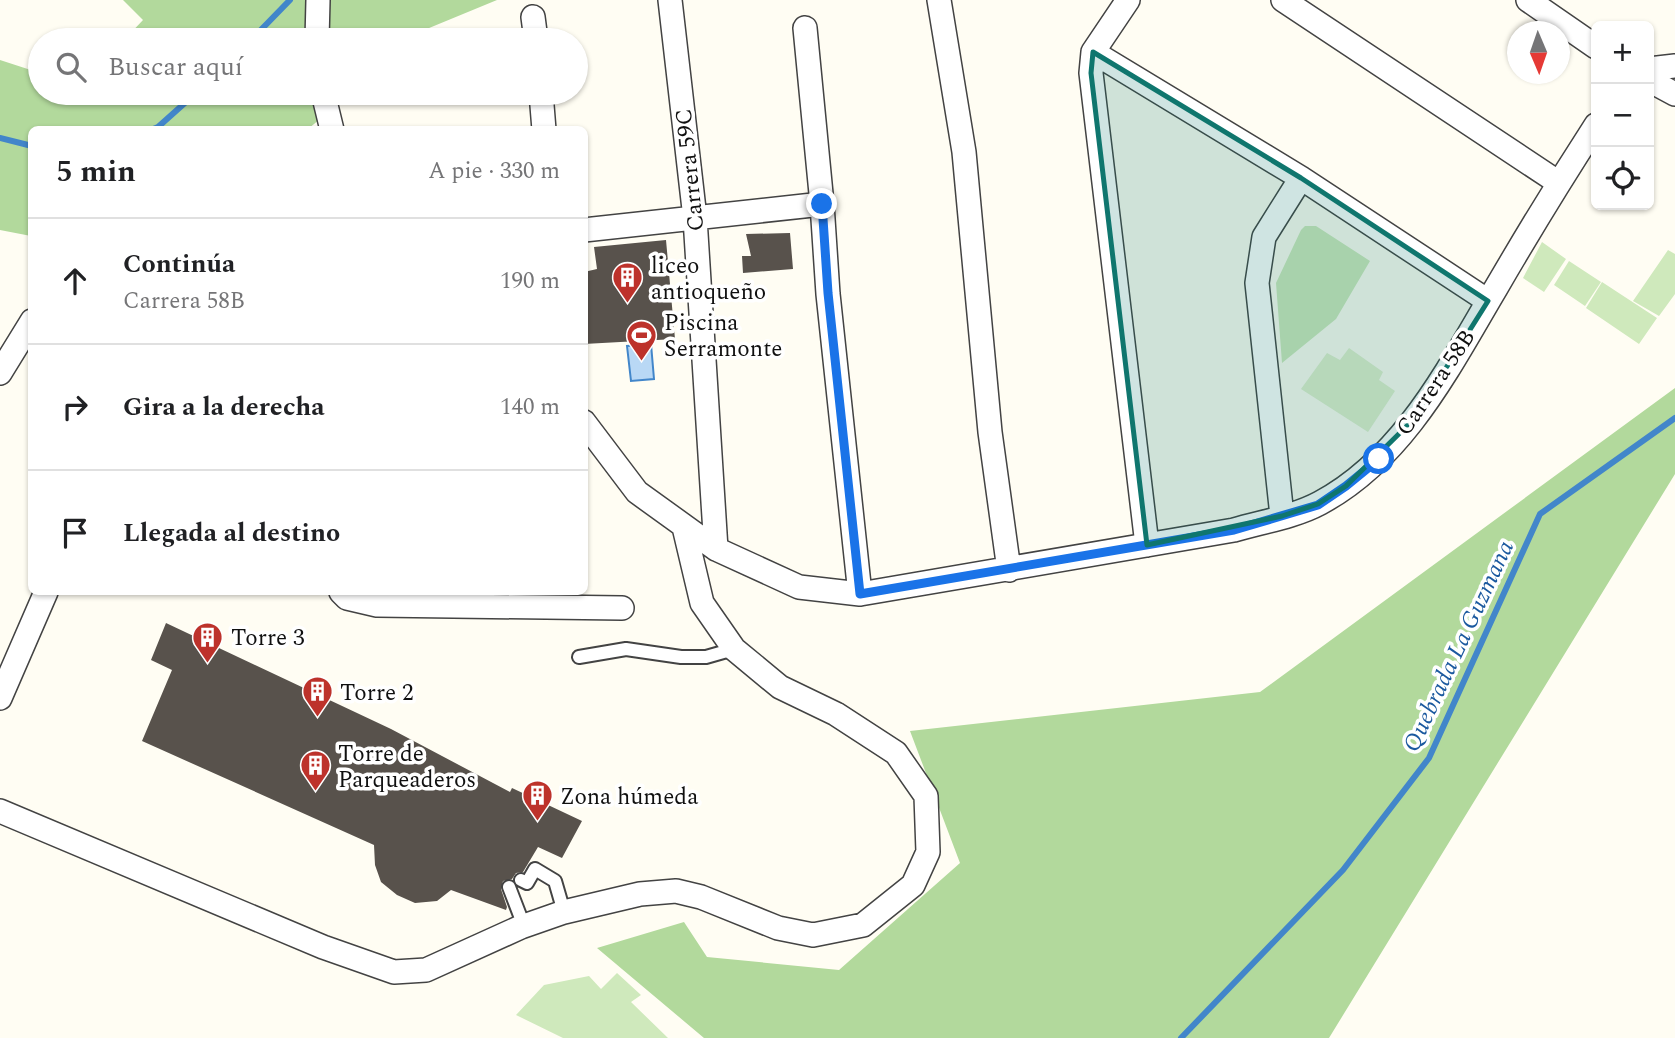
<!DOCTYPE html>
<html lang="es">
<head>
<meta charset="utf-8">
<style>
	body { margin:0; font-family:Spectral,serif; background:#f6f6f6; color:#202124 }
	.controls { position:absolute; right:21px; top:21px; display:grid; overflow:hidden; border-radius:10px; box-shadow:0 2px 5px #0004 }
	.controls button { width:63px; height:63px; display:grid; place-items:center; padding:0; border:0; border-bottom:2px solid #e0e0e0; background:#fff; color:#202124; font:35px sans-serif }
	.compass { position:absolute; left:1507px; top:21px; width:63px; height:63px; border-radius:50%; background:#fff; box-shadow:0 2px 5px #0004; rotate:178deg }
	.stop { position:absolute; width:21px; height:21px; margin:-16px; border:5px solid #1a73e8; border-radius:50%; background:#fff }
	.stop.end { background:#1a73e8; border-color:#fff; box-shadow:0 2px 7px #0008 }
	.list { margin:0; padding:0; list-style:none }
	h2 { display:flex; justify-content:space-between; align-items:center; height:91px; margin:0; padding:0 28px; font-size:30px }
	h2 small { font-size:23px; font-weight:400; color:#757577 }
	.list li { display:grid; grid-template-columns:46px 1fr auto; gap:21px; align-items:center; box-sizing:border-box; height:126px; padding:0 28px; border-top:2px solid #e0e0e0 }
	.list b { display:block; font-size:26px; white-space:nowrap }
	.list p { margin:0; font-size:23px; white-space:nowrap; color:#757577 }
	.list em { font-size:23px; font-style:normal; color:#757577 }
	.icon { flex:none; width:38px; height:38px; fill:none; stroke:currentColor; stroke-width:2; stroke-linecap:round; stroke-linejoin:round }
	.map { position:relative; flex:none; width:1675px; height:1038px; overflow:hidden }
	.search { position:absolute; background:#fff; box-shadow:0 2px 5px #0004; left:28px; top:28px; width:560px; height:77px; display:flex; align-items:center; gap:18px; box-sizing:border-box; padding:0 24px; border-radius:38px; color:#757577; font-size:26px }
	.panel { position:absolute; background:#fff; box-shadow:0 2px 5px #0004; left:28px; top:126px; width:560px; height:469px; border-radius:10px }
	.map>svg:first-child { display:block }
	.green { fill:#cfe9bc }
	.forest { fill:#b2d99c }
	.pitch { fill:#e1f0ce }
	.water { fill:#b9d8f5; stroke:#4286ca; stroke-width:2 }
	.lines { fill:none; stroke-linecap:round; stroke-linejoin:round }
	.stream { stroke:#4286ca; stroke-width:6 }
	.building { fill:#58524c }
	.service-casing { stroke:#434343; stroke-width:16 }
	.minor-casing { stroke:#434343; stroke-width:26 }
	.service { stroke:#fff; stroke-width:12 }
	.minor { stroke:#fff; stroke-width:23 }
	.route { stroke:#1a73e8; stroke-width:9 }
	.marked { fill:#0f766e; fill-opacity:0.2; stroke:#0f766e; stroke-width:5; stroke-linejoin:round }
	.labels { text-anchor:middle; stroke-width:7; stroke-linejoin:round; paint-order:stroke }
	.street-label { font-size:23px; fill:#101010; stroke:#fff }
	.poi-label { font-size:23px; fill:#101010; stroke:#fff; text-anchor:start }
	.water-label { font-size:24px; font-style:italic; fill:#1b599f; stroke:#fff }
</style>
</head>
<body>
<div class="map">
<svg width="1675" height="1038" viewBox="0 0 1675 1038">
	<rect width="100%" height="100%" fill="#fffdf3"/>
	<!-- green -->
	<path class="green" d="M1305,226H1316L1370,261L1336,319L1282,363L1276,283L1301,230Z
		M1542,242L1566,259L1544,292L1523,278Z
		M1668,250L1675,254V294L1659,316L1633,301Z
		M1569,261L1601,282L1585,306L1554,285Z
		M1602,282L1657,318L1639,344L1586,308Z
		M617,973L641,995L631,1002L668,1038H563L516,1015L544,985L589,976L601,989Z"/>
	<!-- forest -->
	<path class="forest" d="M123,0H497L400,40H124L143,20Z
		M0,60L40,73V93H338L326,114L308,129L32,130L31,236L0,230Z
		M1675,388V474L1329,1038H704L597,948L684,922L707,957L839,970L960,863L910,731L1260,692Z"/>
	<!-- pitch -->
	<path class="pitch" d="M1349,348L1383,372L1379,380L1395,391L1368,432L1301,389L1327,353L1340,360Z"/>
	<!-- water -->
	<path class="water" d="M651,344L654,379L631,381L627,346Z"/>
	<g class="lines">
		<!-- stream -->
		<path class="stream" d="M251,40L290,0
			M151,130L158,127L196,93
			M0,138L32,146
			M1181,1038L1343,870L1429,758L1540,514L1675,418"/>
	</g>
	<!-- building -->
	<path class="building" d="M790,233L793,269L743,273L742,256H751L746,234Z
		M666,240L675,339L584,344V272L597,269L594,247Z
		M166,623L391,729L510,792L512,788L582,821L562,858L538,847L523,872L516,873L512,879L503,881L501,889L507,907L506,910L451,890L437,901L415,903L397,895L381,882L375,865L374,845L142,741L172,670L151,660Z"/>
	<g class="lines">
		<defs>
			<path id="service" d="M579,657L626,649L681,657H706L734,649
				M521,880L527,883L535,869L555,881L564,912
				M509,887L524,926"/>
			<path id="minor" d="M670,0L695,218L716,549
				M939,0L964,152L990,432L1009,570
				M1128,0L1093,52L1091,73L1147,545
				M1283,0L1559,183
				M1528,0L1596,47
				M533,17L536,40
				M805,28L822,204L828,294L860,594
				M317,40L318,0
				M1093,52L1301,178L1488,301
				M1649,69L1675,66
				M1649,80L1675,94
				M323,93L332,130
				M541,93L544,130
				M584,230L822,204
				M0,373L32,321
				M584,422L637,492L716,549L799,587L860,594L1234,530C1261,522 1294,517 1320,503C1404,458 1449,367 1496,288C1528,233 1561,179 1596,125
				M1282,516L1257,283L1264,237L1301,178
				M341,592L347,598L377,605L622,608
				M0,698L46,592
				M0,811L323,947L394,972L426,970L521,927L564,912L640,894L676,891L701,897L778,928L813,935L863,925L913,885L928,852L926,796L896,753L836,714L780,687L734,649L702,603L684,527"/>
		</defs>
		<!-- service casing -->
		<use href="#service" class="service-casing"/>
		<!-- minor casing -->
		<use href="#minor" class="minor-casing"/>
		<!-- service -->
		<use href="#service" class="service"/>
		<!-- minor -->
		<use href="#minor" class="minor"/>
	</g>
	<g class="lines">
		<!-- route -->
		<path class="route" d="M822,204L828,293L860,594L1234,530L1318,505L1346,486L1379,459"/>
	</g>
	<!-- marked area -->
	<path class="marked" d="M1093,52L1301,178L1488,301L1414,419L1346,486L1318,504L1282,516L1147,545L1091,73Z"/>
	<!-- icons -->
	<defs>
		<symbol id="building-pin" viewBox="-11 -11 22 30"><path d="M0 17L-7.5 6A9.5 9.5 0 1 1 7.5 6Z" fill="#bd322b" stroke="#fff"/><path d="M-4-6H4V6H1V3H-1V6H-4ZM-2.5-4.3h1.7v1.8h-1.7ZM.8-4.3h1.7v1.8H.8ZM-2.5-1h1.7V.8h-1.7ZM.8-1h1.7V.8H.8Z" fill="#fff"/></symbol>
		<symbol id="stadium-pin" viewBox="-11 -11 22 30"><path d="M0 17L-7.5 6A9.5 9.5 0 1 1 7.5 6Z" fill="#bd322b" stroke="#fff"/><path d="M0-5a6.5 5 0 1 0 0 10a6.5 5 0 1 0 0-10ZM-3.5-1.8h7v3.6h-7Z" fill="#fff"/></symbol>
	</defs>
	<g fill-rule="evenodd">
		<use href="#building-pin" x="610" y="260" width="35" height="47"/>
		<use href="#stadium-pin" x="624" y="318" width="35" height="47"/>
		<use href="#building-pin" x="190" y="620" width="35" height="47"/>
		<use href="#building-pin" x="300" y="674" width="35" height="47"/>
		<use href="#building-pin" x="298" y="748" width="35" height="47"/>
		<use href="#building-pin" x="520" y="778" width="35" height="47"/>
	</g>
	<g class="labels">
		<!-- street labels -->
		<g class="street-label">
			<text transform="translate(689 170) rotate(-96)" y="8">Carrera 59C</text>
			<text transform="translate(1435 382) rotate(-56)" y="8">Carrera 58B</text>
		</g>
		<!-- poi labels -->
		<g class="poi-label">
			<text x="651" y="273">liceo<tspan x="651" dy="26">antioqueño</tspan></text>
			<text x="664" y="330">Piscina<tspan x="664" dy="26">Serramonte</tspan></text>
			<text x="231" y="645">Torre 3</text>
			<text x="340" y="700">Torre 2</text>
			<text x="338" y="761">Torre de<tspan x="338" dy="26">Parqueaderos</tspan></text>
			<text x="560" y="804">Zona húmeda</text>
		</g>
		<!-- water labels -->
		<g class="water-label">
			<text transform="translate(1458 646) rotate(-65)" y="8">Quebrada La Guzmana</text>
		</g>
	</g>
</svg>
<div class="controls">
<button>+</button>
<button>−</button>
<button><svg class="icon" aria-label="locate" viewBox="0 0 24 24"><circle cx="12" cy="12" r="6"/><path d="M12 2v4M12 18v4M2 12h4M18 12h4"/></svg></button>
</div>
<svg class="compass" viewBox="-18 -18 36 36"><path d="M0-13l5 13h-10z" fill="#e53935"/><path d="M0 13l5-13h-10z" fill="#757577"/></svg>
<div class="stop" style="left:1379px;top:459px"></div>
<div class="stop end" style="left:822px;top:204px"></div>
<div class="search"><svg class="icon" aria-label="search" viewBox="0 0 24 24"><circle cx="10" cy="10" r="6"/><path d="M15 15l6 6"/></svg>Buscar aquí</div>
<section class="panel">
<h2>5 min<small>A pie · 330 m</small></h2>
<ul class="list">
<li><svg class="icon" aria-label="ahead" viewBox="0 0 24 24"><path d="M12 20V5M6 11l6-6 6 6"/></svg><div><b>Continúa</b><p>Carrera 58B</p></div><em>190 m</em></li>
<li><svg class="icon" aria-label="right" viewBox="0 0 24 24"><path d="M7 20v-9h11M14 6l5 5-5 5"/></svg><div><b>Gira a la derecha</b></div><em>140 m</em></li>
<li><svg class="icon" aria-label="arrive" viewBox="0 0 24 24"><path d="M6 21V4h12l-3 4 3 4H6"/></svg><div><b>Llegada al destino</b></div></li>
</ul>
</section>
</div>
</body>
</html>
